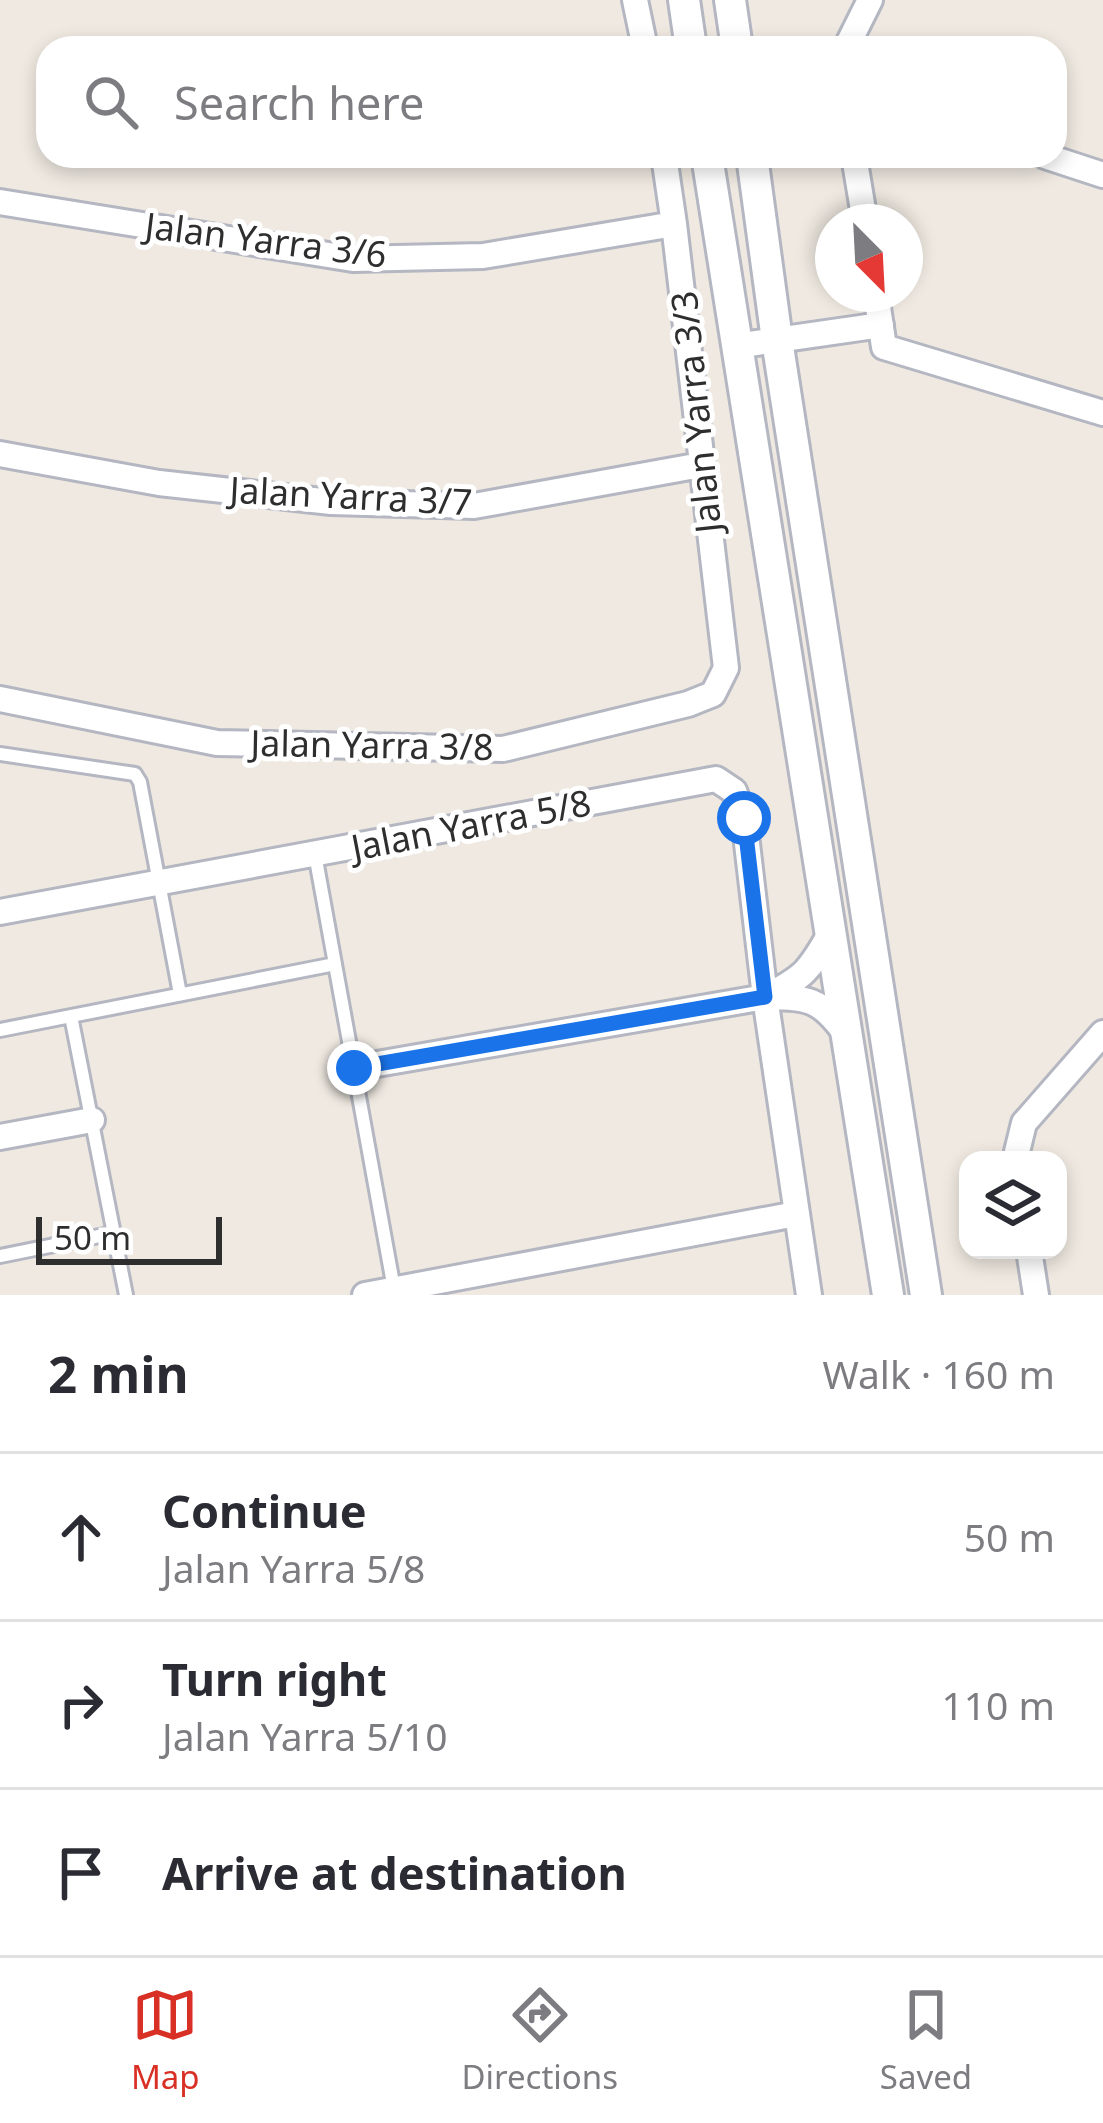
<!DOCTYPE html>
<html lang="en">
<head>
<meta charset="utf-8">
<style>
	body { margin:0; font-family:"Noto Sans",sans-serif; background:#f2f2f3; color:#2b2b33 }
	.controls { position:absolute; right:36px; bottom:36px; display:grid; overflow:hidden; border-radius:24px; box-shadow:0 6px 18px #0003 }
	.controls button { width:108px; height:108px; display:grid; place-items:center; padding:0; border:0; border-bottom:3px solid #e1e1e2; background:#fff; color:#2b2b33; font:60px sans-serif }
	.compass { position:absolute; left:815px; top:204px; width:108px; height:108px; border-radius:50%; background:#fff; box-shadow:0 6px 18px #0003; rotate:156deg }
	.scale { position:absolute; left:36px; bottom:30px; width:186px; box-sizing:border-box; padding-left:12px; border:6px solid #2e2e2e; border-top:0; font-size:33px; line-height:42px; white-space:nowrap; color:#2e2e2e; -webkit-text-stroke:9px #fff; paint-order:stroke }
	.stop { position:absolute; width:36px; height:36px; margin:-27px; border:9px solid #1a73e8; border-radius:50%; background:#fff }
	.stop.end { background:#1a73e8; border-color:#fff; box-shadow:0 3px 12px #0008 }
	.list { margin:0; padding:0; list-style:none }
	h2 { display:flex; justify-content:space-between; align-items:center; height:156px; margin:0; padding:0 48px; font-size:51px }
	h2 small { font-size:39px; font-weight:400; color:#7c7c81 }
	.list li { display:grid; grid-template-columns:78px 1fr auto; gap:36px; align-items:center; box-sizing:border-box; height:168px; padding:0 48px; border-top:3px solid #e1e1e2 }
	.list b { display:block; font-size:45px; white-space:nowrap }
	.list p { margin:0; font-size:39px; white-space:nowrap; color:#7c7c81 }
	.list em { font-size:39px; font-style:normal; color:#7c7c81 }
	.icon { flex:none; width:66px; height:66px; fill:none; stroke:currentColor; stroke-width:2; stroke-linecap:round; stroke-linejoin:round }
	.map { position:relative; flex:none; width:1103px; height:1295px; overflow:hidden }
	.search { position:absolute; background:#fff; box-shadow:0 6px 18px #0003; left:36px; right:36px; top:36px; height:132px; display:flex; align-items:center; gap:30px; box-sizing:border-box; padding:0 42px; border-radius:36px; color:#7c7c81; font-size:45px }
	.sheet { height:660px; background:#fff }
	nav { display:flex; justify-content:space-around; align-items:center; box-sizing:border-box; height:168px; border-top:3px solid #e1e1e2; background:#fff; font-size:33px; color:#7c7c81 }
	nav a { display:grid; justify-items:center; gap:6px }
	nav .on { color:#d93025 }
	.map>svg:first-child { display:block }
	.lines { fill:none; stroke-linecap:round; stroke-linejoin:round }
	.service-casing { stroke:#b4b7c1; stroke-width:18 }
	.minor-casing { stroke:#b4b7c1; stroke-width:30 }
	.tertiary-casing { stroke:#b4b7c1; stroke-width:36 }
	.service { stroke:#fff; stroke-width:12 }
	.minor { stroke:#fff; stroke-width:24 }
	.tertiary { stroke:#fff; stroke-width:30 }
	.route { stroke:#1a73e8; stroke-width:15 }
	.labels { text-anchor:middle; stroke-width:10; stroke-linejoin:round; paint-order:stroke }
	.street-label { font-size:36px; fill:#2e2e2e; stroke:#fff }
</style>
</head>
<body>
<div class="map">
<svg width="1103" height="1295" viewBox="0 0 1103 1295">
	<rect width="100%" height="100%" fill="#efe9e1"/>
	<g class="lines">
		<defs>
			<path id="service" d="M0,754L135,774L140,782L180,994
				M315,854L394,1289
				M71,1016L126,1295
				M0,1030L335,964
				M0,1256L114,1233"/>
			<path id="minor" d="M635,0L645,48
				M846,48L870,0
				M854,156L865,222
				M1045,156L1103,175
				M0,202L353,259L483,256L674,224
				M876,294L884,347L1103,413
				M736,346L881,325
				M0,454L159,483L331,502L474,506L701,465
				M0,699L217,743L503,749L688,704L713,694L726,668L674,224L664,156
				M0,912L716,779L734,791L744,818L765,997L809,1295
				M767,996C804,977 809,971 830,934
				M354,1068L765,997C807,998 819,997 845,1033
				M0,1137L92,1120
				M1015,1160L1024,1123L1103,1033
				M1029,1250L1036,1295
				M365,1295L796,1214"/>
			<path id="tertiary" d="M684,0L691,48
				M730,0L737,48
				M707,156L888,1295
				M752,156L777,340L926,1295"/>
		</defs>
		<!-- service casing -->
		<use href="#service" class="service-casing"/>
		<!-- minor casing -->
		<use href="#minor" class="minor-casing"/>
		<!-- tertiary casing -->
		<use href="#tertiary" class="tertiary-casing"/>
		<!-- service -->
		<use href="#service" class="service"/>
		<!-- minor -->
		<use href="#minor" class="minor"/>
		<!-- tertiary -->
		<use href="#tertiary" class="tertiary"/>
	</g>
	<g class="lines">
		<!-- route -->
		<path class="route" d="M354,1068L765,997L744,818"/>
	</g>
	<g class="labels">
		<!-- street labels -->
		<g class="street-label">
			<text transform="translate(266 240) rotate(7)" y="13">Jalan Yarra 3/6</text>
			<text transform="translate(696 412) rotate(-96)" y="13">Jalan Yarra 3/3</text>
			<text transform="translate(351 496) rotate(3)" y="13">Jalan Yarra 3/7</text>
			<text transform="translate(372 745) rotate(1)" y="13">Jalan Yarra 3/8</text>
			<text transform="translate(471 825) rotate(-11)" y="13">Jalan Yarra 5/8</text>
		</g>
	</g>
</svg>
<div class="controls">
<button><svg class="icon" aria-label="layers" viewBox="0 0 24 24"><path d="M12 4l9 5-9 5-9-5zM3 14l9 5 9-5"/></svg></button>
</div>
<svg class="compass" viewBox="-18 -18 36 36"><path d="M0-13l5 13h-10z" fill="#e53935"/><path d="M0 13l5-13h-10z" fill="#7c7c81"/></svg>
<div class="scale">50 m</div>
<div class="stop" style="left:744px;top:818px"></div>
<div class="stop end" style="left:354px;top:1068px"></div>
<div class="search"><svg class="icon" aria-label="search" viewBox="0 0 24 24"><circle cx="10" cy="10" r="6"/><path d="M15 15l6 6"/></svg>Search here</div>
</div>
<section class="sheet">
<h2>2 min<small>Walk · 160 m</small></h2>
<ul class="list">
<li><svg class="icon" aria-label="ahead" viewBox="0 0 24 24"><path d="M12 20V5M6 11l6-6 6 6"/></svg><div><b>Continue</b><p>Jalan Yarra 5/8</p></div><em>50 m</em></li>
<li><svg class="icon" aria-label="right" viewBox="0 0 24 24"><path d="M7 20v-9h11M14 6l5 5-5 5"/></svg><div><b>Turn right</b><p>Jalan Yarra 5/10</p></div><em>110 m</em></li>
<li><svg class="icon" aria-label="arrive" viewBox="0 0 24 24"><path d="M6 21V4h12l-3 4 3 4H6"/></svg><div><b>Arrive at destination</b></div></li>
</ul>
</section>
<nav>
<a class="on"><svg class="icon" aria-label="map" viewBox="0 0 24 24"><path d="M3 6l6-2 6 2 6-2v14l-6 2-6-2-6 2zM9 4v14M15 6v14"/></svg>Map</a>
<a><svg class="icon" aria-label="directions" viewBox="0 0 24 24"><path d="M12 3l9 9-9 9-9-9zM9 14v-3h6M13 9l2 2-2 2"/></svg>Directions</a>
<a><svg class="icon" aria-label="saved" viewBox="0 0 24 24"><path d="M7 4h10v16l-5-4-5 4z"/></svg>Saved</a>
</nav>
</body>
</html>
